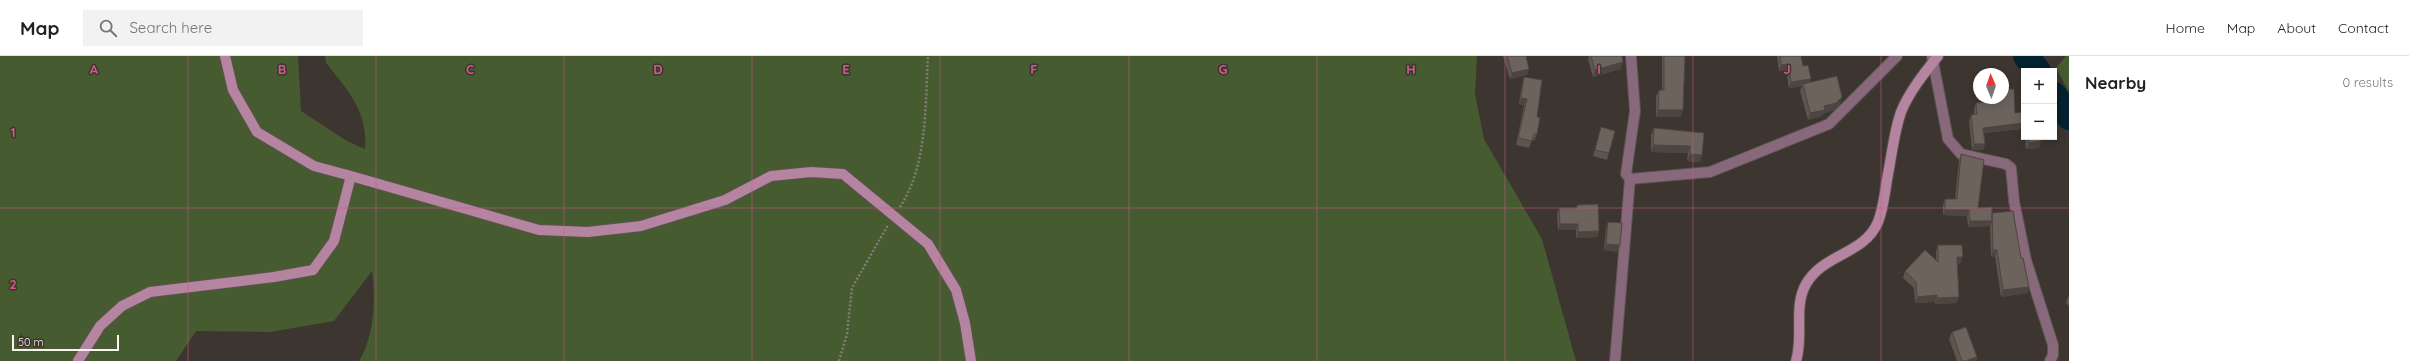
<!DOCTYPE html>
<html lang="en">
<head>
<meta charset="utf-8">
<style>
	body { margin:0; font-family:Quicksand,sans-serif; background:#f2f2f2; color:#202124 }
	.controls { position:absolute; right:12px; top:12px; display:grid; overflow:hidden; border-radius:0px; box-shadow:0 2px 10px #0003 }
	.controls button { width:36px; height:36px; display:grid; place-items:center; padding:0; border:0; border-bottom:1px solid #e0e0e0; background:#fff; color:#202124; font:20px sans-serif }
	.compass { position:absolute; left:1973px; top:12px; width:36px; height:36px; border-radius:50%; background:#fff; box-shadow:0 2px 10px #0003; rotate:358deg }
	.scale { position:absolute; left:12px; bottom:10px; width:107px; box-sizing:border-box; padding-left:4px; border:2px solid #f8f3ef; border-top:0; font-size:11px; line-height:14px; white-space:nowrap; color:#f8f3ef; -webkit-text-stroke:3px #3d352f; paint-order:stroke }
	.list { margin:0; padding:0; list-style:none }
	h2 { display:flex; justify-content:space-between; align-items:center; height:52px; margin:0; padding:0 16px; font-size:17px }
	h2 small { font-size:13px; font-weight:400; color:#757577 }
	.icon { flex:none; width:22px; height:22px; fill:none; stroke:currentColor; stroke-width:2; stroke-linecap:round; stroke-linejoin:round }
	.map { position:relative; flex:none; width:2069px; height:305px; overflow:hidden }
	header { display:flex; align-items:center; gap:24px; box-sizing:border-box; height:56px; padding:0 20px; background:#fff; border-bottom:1px solid #e0e0e0 }
	header strong { font-size:19px }
	nav { display:flex; gap:22px; margin-inline-start:auto; font-size:14px }
	.search { width:280px; height:36px; background:#f2f2f2; display:flex; align-items:center; gap:10px; box-sizing:border-box; padding:0 14px; border-radius:0px; color:#757577; font-size:15px }
	main { display:flex }
	aside { flex:1; background:#fff }
	.map>svg:first-child { display:block }
	.green { fill:#465b30 }
	.lines { fill:none; stroke-linecap:round; stroke-linejoin:round }
	.river { stroke:#04222f; stroke-width:26 }
	.street-casing { stroke:#5b534e; stroke-width:12 }
	.secondary-casing { stroke:#5b534e; stroke-width:12 }
	.path { stroke:#837c77; stroke-width:2.5; stroke-dasharray:2 2; stroke-linecap:butt }
	.street { stroke:#88687b; stroke-width:10 }
	.secondary { stroke:#b584a1; stroke-width:10 }
	.wall { fill:#5d554f }
	.shaded-wall { fill:#4c4540 }
	.building { fill:#6c635c; stroke:#4c4540 }
	.grid { fill:none; stroke:#d25a87; stroke-width:1; stroke-opacity:0.55 }
	.grid-label { font-size:13px; text-anchor:middle; font-weight:bold; fill:#d25a87; stroke:#3d352f; stroke-width:3; stroke-linejoin:round; paint-order:stroke }
</style>
</head>
<body>
<header>
<strong>Map</strong>
<div class="search"><svg class="icon" aria-label="search" viewBox="0 0 24 24"><circle cx="10" cy="10" r="6"/><path d="M15 15l6 6"/></svg>Search here</div>
<nav><a>Home</a><a>Map</a><a>About</a><a>Contact</a></nav>
</header>
<main>
<div class="map">
<svg width="2069" height="305" viewBox="0 0 2069 305">
	<rect width="100%" height="100%" fill="#3d352f"/>
	<!-- green -->
	<path class="green" d="M0,0H298L301,55L347,85L365,93C368,55 348,35 326,7L325,0H1477L1475,38L1484,83L1542,183L1576,305H359C374,281 376,243 372,215L334,265L270,276L196,275L176,305H0Z
		M2066,0H2069V36L2056,12Z"/>
	<g class="lines">
		<!-- river -->
		<path class="river" d="M2026,0L2038,15
			M2054,39L2069,61"/>
		<defs>
			<path id="street" d="M1932,0L1948,83L1961,98L2006,108L2011,112L2014,145L2026,204L2053,289V299L2050,305
				M1630,123L1710,116L1829,68L1897,0
				M1615,305L1630,123L1626,118L1635,55L1631,0"/>
			<path id="secondary" d="M351,120L539,174L588,176L641,170L725,144L771,120L811,116L843,118L928,188L956,234L965,267L971,305
				M78,305L100,270L122,250L150,236L274,221L313,214L334,185L351,120L314,110L257,76L233,34L225,0
				M1796,305C1804,280 1793,251 1806,228C1824,197 1864,199 1878,166C1884,151 1885,134 1888,118C1892,98 1894,76 1901,56C1909,36 1925,16 1938,0"/>
		</defs>
		<!-- street casing -->
		<use href="#street" class="street-casing"/>
		<!-- secondary casing -->
		<use href="#secondary" class="secondary-casing"/>
		<!-- path -->
		<path class="path" d="M900,151C928,108 925,49 928,0
			M839,305L847,278L852,232L888,169"/>
		<!-- street -->
		<use href="#street" class="street"/>
		<!-- secondary -->
		<use href="#secondary" class="secondary"/>
	</g>
	<!-- wall -->
	<path class="wall" d="M1503,0H1526L1529,13L1527,19L1510,23Z
		M1589,0H1622L1623,6L1621,13L1593,21L1588,3Z
		M1662,0H1685L1681,61H1656V40L1659,34H1662Z
		M1777,0H1801L1803,10L1810,26L1840,48L1834,54L1824,57L1822,60L1808,64L1800,35L1802,30L1789,32L1786,14L1779,15Z
		M1524,21L1537,61V78L1534,85L1532,84L1529,92L1516,89L1524,49L1519,48L1522,28Z
		M1995,42H2003L2023,67L2021,73L1984,77L1985,88L1983,94H1972L1969,65L1971,59H1974V53L1976,47L1995,45Z
		M1601,71L1609,97L1607,104L1593,100Z
		M1654,72L1704,77L1702,99L1700,106L1687,105L1688,97L1651,96V79Z
		M2025,81H2041L2039,92L2026,93Z
		M1961,98L1978,152L1992,159V157L2021,202L2029,231L2027,237L2001,241L1995,201H1991L1990,169V170L1968,171L1967,160L1943,159V149L1945,143H1955L1959,104Z
		M1577,149L1599,175L1597,181L1576,182V174H1558L1557,158L1559,152H1576Z
		M1608,166L1620,189L1617,196L1604,194L1606,172Z
		M1938,189L1960,208H1957V247L1935,248V246L1915,247L1914,232L1903,222L1905,215L1936,204V195Z
		M2068,241H2069V250L2066,247Z
		M1952,276L1977,301L1976,305H1957L1949,283Z"/>
	<!-- shaded-wall -->
	<path class="shaded-wall" d="M1623,6L1621,13L1593,21L1595,14Z
		M1788,8L1786,14L1779,15L1781,9Z
		M1529,13L1527,19L1510,23L1512,17Z
		M1811,23L1809,29L1803,28L1802,30L1789,32L1791,26Z
		M1842,41L1840,48L1834,54L1824,57L1822,60L1808,64L1810,57Z
		M1521,42L1527,43L1524,49L1519,48Z
		M1658,54H1683L1681,61H1656Z
		M2023,67L2021,73L1981,77L1983,72Z
		M2041,85L2039,92L2026,93L2029,87Z
		M1974,88H1985L1983,94H1972Z
		M1653,89L1690,90L1688,97L1651,96Z
		M1690,98L1702,99L1700,106L1687,105Z
		M1945,154H1969L1967,160L1943,159Z
		M1970,165H1992L1990,170L1968,171Z
		M1560,168H1578L1576,174H1558Z
		M1599,175L1597,181L1576,182L1578,176Z
		M1606,188L1620,189L1617,196L1604,194Z
		M1993,194H1997L1995,201H1991Z
		M1957,201H1963L1960,208H1955Z
		M2029,231L2027,237L2001,241L2003,234Z
		M1937,239L1935,246L1915,247L1917,241Z
		M1959,241L1957,247L1935,248L1937,242Z
		M1977,301L1976,305H1965Z"/>
	<!-- building -->
	<path class="building" d="M1507,0H1526L1529,13L1512,17Z
		M1591,0H1622L1623,6L1595,14Z
		M1664,0H1685L1683,54H1658L1659,34H1664Z
		M1780,0H1801L1803,10L1808,9L1811,23L1791,26L1788,8L1781,9Z
		M1837,20L1842,41L1836,47L1824,50L1825,54L1810,57L1803,28Z
		M1524,21L1542,24L1537,61L1540,62L1537,78H1534L1532,85L1518,82L1527,43L1521,42Z
		M2003,33H2014L2015,57L2021,56L2023,67L1983,72L1985,88H1974L1971,59L1977,58L1976,47L1998,45V42H2003Z
		M1601,71L1615,75L1609,97L1595,94Z
		M1654,72L1704,77L1702,99L1690,98V90L1653,89Z
		M2028,81H2041V85L2029,87Z
		M1961,98L1984,104L1978,152L1992,151V165H1970L1969,154H1945V143H1957Z
		M1598,148L1599,175L1578,176V168H1560L1559,152H1577V149Z
		M2013,155L2021,202H2023L2029,231L2003,234L1997,194H1993L1992,157Z
		M1608,166L1622,167L1620,189L1606,188Z
		M1938,189H1962L1963,201H1957L1959,241L1937,242V239L1917,241L1916,226L1905,215L1925,194L1938,206Z
		M1966,271L1977,301L1965,305H1962L1952,276Z"/>
	<!-- grid -->
	<path class="grid" d="M188,0V305M376,0V305M564,0V305M752,0V305M940,0V305M1129,0V305M1317,0V305M1505,0V305M1693,0V305M1881,0V305M0,152H2069"/>
	<g class="grid-label">
		<text x="94" y="18">A</text>
		<text x="282" y="18">B</text>
		<text x="470" y="18">C</text>
		<text x="658" y="18">D</text>
		<text x="846" y="18">E</text>
		<text x="1034" y="18">F</text>
		<text x="1223" y="18">G</text>
		<text x="1411" y="18">H</text>
		<text x="1599" y="18">I</text>
		<text x="1787" y="18">J</text>
		<text x="13" y="81">1</text>
		<text x="13" y="233">2</text>
	</g>
</svg>
<div class="controls">
<button>+</button>
<button>−</button>
</div>
<svg class="compass" viewBox="-18 -18 36 36"><path d="M0-13l5 13h-10z" fill="#e53935"/><path d="M0 13l5-13h-10z" fill="#757577"/></svg>
<div class="scale">50 m</div>
</div>
<aside>
<h2>Nearby<small>0 results</small></h2>
<ul class="list">
</ul>
</aside>
</main>
</body>
</html>
